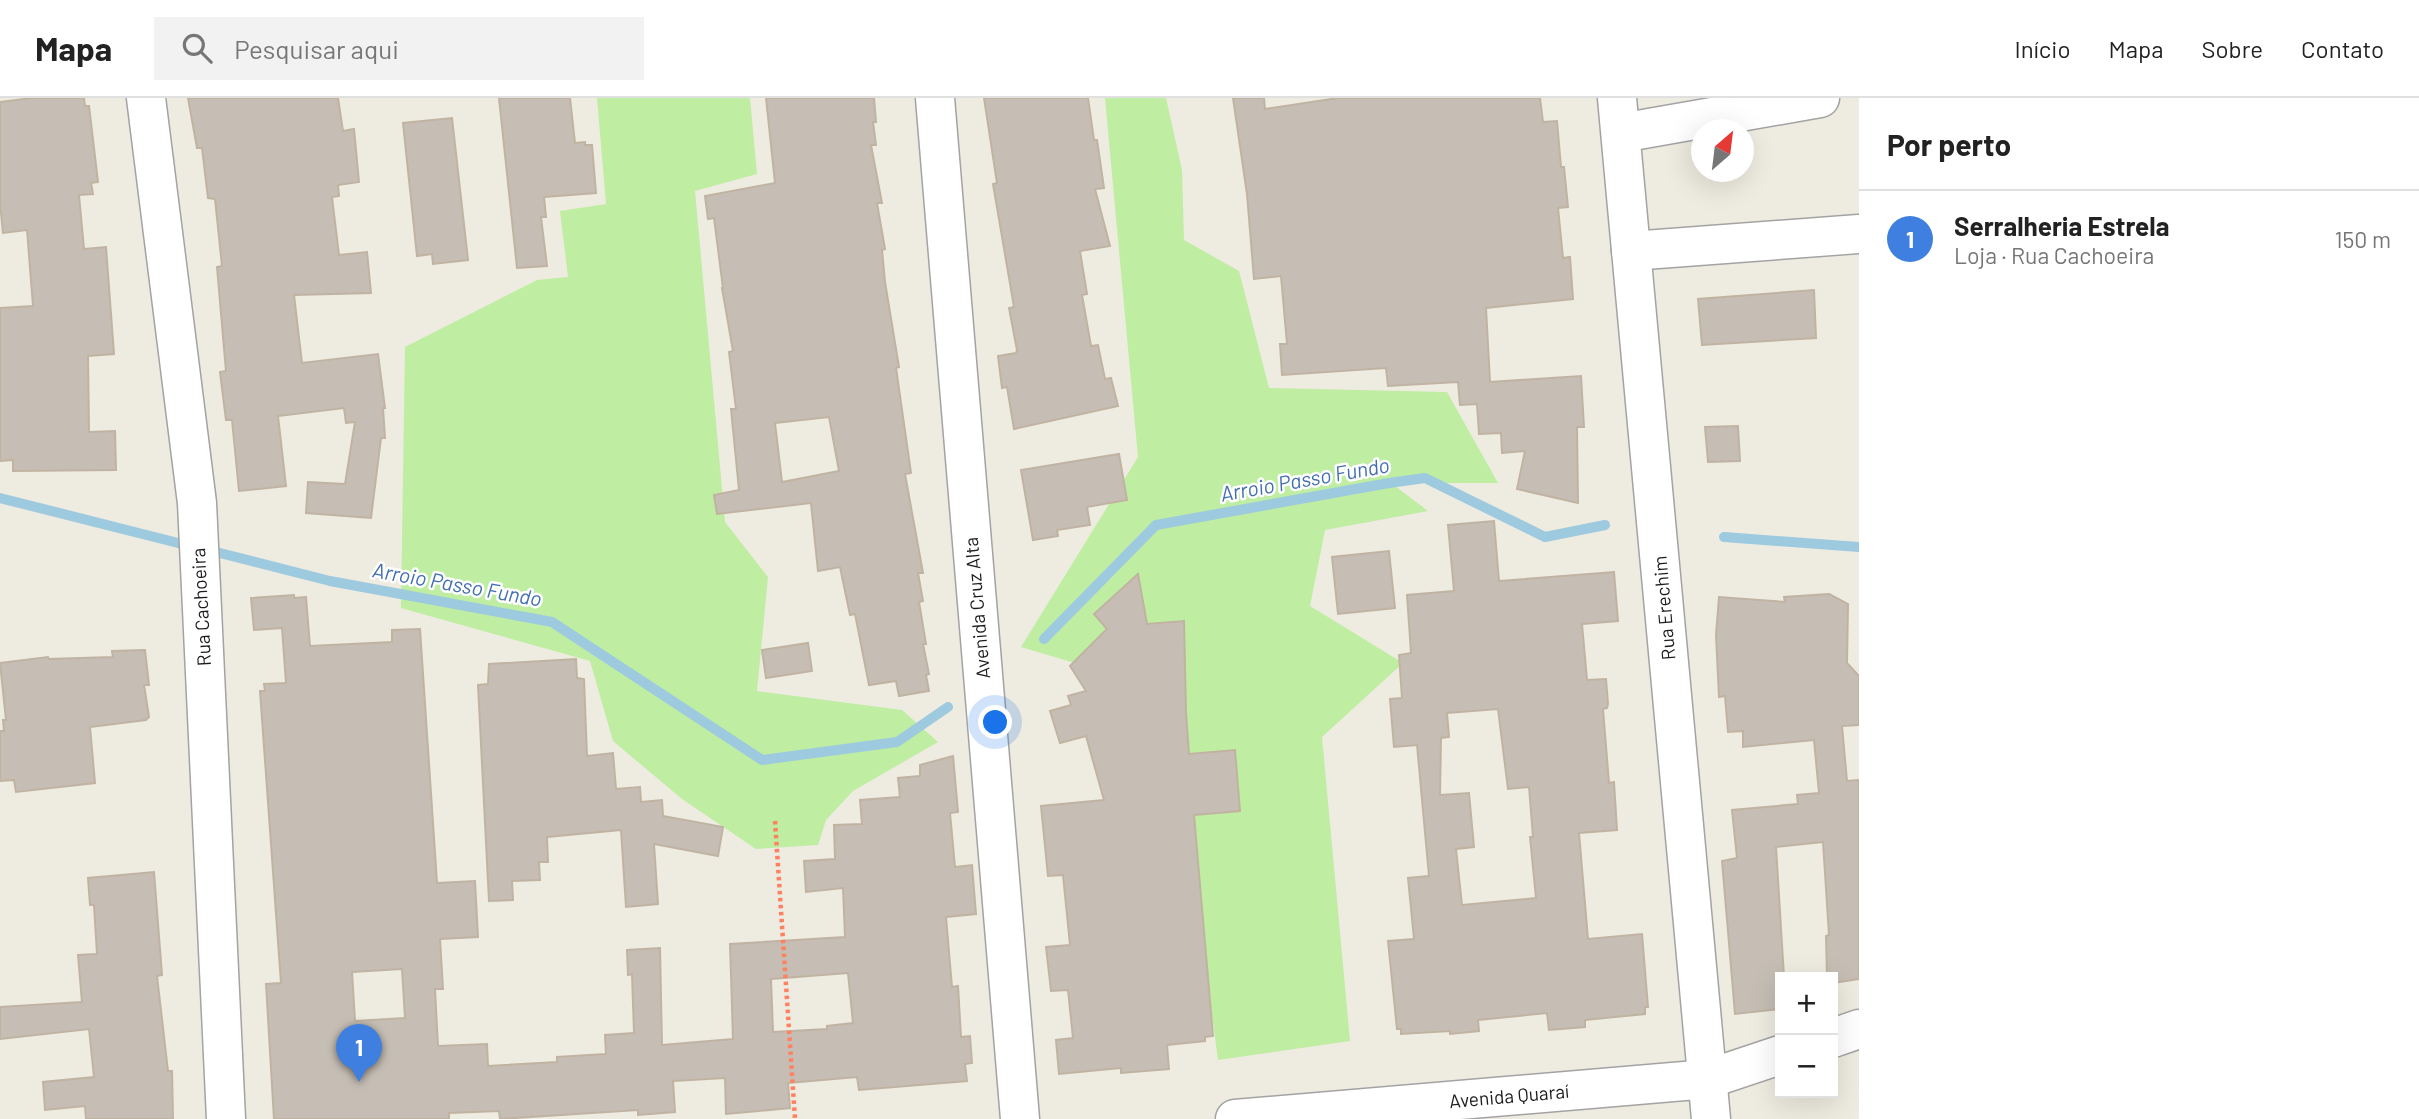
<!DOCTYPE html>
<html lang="pt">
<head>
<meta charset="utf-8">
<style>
	body { margin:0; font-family:Barlow,sans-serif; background:#f2f2f2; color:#222 }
	.controls { position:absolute; right:21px; bottom:21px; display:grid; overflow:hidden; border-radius:0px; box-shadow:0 7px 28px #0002 }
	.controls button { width:63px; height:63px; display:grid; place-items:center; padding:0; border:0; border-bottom:2px solid #e0e0e0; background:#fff; color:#222; font:35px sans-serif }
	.compass { position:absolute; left:1691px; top:21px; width:63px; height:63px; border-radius:50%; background:#fff; box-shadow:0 7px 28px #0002; rotate:28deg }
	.you { position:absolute; left:996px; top:625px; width:24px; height:24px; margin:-18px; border:5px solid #fff; border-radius:50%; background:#1a73e8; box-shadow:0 0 0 10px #1a73e833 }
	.badge { display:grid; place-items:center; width:46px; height:46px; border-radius:50%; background:#c81400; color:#fff; font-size:23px; font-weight:700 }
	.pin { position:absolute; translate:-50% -58px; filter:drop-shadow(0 2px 4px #0008) }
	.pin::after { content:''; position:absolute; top:37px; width:24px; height:21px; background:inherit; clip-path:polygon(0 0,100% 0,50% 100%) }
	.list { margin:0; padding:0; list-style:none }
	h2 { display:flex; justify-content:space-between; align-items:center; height:91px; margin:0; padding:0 28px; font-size:30px }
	h2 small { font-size:23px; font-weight:400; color:#767676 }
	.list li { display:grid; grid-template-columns:46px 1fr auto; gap:21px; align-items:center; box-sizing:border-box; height:98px; padding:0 28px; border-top:2px solid #e0e0e0 }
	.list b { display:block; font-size:26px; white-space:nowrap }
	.list p { margin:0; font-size:23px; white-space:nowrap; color:#767676 }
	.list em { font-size:23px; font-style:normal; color:#767676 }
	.icon { flex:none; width:38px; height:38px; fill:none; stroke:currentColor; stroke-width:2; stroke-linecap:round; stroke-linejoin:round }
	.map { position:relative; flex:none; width:1859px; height:1021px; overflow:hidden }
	header { display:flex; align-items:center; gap:42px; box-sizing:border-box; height:98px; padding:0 35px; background:#fff; border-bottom:2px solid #e0e0e0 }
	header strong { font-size:33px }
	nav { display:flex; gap:38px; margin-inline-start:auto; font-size:24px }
	.search { width:490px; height:63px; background:#f2f2f2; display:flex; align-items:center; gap:18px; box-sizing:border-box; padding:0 24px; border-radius:0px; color:#767676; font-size:26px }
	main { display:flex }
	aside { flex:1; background:#fff }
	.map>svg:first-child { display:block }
	.grass { fill:#bfeda2 }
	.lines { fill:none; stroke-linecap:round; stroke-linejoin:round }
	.stream { stroke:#9dcadf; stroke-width:10 }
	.building { fill:#c6beb4; stroke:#c1b3a2; stroke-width:2; fill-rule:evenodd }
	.minor-casing { stroke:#a3a3a3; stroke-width:41 }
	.tertiary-casing { stroke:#a3a3a3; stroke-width:41 }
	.path { stroke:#ff8161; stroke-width:4.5; stroke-dasharray:3.5 3.5; stroke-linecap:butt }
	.minor { stroke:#fff; stroke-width:38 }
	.tertiary { stroke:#fff; stroke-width:38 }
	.labels { text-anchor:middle; stroke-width:5; stroke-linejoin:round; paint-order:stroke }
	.street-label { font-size:19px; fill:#1c1c1c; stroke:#fff }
	.water-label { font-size:21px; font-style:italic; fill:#436fb1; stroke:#fff }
</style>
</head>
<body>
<header>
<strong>Mapa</strong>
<div class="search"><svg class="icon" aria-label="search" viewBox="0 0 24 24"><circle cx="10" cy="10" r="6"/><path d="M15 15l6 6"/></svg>Pesquisar aqui</div>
<nav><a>Início</a><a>Mapa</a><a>Sobre</a><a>Contato</a></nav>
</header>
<main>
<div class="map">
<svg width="1859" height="1021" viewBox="0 0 1859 1021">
	<rect width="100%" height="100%" fill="#eeebe0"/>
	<!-- grass -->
	<path class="grass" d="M597,0H750L757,76L695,93L725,424L768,479L757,593L902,612L938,644L853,693L826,722L818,747L756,751L682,701L613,643L590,563L401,510L405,249L537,182L568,179L560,113L606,106Z
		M1105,0H1166L1182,72L1184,142L1239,173L1269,290L1447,294L1498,385H1391L1428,413L1325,432L1310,508L1403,565L1322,639L1350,943L1218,962L1169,593L1021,549L1138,359Z"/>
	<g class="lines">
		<!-- stream -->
		<path class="stream" d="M0,400L190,448
			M1724,439L1859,449
			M208,452L330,483L552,524L762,662L897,644L948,609
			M1044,541L1156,427L1389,385L1425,380L1545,439L1605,427"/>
	</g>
	<!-- building -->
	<path class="building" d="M32,0H84L85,8H89L98,84L91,85L93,96L79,97L84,151L106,149L114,256L88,258L89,334L115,333L116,372L13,373V362L0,363V210L33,208L27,132L3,135L0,105V4Z
		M188,0H338L343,33L354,31L359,84L338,87L339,98L332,99L339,157L367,154L371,195L294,197L302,265L378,256L385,310H383L385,340H381L371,420L306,415L308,384L345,386L355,324L346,325L344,310L278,318L286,388L239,393L232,322H226L220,274L226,273L217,169L222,168L215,101L208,100L202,50H197Z
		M499,0H570L575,45L585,44V47H592L596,95L544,99L546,119H541L547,168L517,170Z
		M766,0H874L876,24H873L876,47H871L882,105H877L885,151L882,152L885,184L899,269L896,270L911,375L905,376L923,475H918L923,503L919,504L926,546H923L929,576L926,577L929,593L899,598L896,583L869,587L855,516L850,517L840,469L818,473L811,405L717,416L714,397L739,392L731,311H736L729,254L733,253L722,190H723L714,120L708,121L705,98L775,85ZM829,319L839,373L782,384L775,325Z
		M984,0H1088L1094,42H1097L1104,90L1095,91L1110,148L1080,153L1087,196L1082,197L1091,248L1098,247L1105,281L1111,280L1118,308L1014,331L1007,289L1002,290L998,258L1016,255L1017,252L1009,210L1014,209L993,86L997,85Z
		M1233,0H1264L1265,11L1338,0H1540L1543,24L1557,23L1561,69H1564L1568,109L1558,110L1563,160L1570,159L1573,201L1486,210L1490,284L1581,278L1584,329H1577L1578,405L1517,391L1525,353L1502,355L1501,335L1479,336L1477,306L1460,307L1458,284L1388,288L1386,270L1282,277L1280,246H1287L1281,178L1254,181L1247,96Z
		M452,20L468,162L433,166L432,156L417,158L403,25Z
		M1814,192L1816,240L1702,247L1698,201Z
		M1738,328L1740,363L1708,364L1705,329Z
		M1119,356L1127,402L1087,409L1090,427L1057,432L1058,438L1033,442L1021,372Z
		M1494,423L1499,483L1614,474L1618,523L1582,526L1587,582L1606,581L1608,606L1607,610L1603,611L1609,685L1614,684L1617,732L1579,735L1588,841L1642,836L1648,909H1645V916L1585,922V929L1549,932L1547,915L1478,922L1479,933L1450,936V933L1401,936V931H1397L1388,843L1414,841L1408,780L1429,778L1417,647L1394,649L1390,601L1402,600L1399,557L1411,555L1407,497L1454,493L1448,427ZM1498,611L1508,691L1529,689L1533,739H1530L1536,800L1462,807L1456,751L1474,749L1469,695L1440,697L1441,640L1449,639L1447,615Z
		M1389,453L1395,510L1338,516L1332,459Z
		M1138,476L1147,526L1184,523L1186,615L1189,656L1235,652L1240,713L1194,717L1213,938L1205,939V943L1167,947L1169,971L1121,975V970L1059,976L1056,942L1073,940L1068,892L1051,893L1046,849L1070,847L1063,777L1048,778L1041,708L1104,702L1086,638L1060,645L1050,613L1071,607L1068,598L1086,593L1070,568L1107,531L1094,516Z
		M1829,496L1848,506L1847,565L1859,578V627L1842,628L1847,683L1859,682V881L1833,885V879H1827L1826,838L1829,837L1823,744L1776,749L1784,879H1776L1780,911L1735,916L1722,763L1737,760L1732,712L1798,706L1797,697L1819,695L1814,642L1743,649V633L1728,634L1725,598L1719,599L1716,537L1719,499L1785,504L1784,499Z
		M294,497V500L306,499L310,548L392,544V532L420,531L437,785L475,783L478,839L440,841L443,891H435L438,948L487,946L488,968L557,964V959L606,956L605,937L634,935L632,876L628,877L627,852L660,850L662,947L733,941L730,846L845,839L843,790L806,794L804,763L835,761L834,727L862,726L860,702L900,699L898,680L920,678V667L953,658L958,714L950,715L955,769L972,767L976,816L946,819L952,889L958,888L961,939L970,938L972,965L965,966L967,983L859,992L857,979L788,985L790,1010L726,1016L725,980L673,983L675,1014L638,1017V1012L500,1021L499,1013L449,1015V1021H274L266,886L281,885L260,593H265L264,586L286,585L282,530L254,532L251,500ZM402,871L405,920L355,923L352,874ZM848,875L853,925L827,928V931L773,934L771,881Z
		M808,545L812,573L766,580L762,552Z
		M145,552L149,587H144L149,619L146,622L90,629L95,685L16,694L14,682L0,683V633H4L3,622H6L0,565L48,559L49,561L113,559L112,553Z
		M576,561L577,580L584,581L587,658L613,655L616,691L640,689L641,704L662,702L663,718L723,729L718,758L654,746L658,806L626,809L621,732L547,739L548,764H539L540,782L512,783L513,802L489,803L478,587L488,586L489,566Z
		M154,774L162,877L157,878L168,973H172L173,1021H86L85,1008L45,1012L43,984L94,979L89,931L0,941V909L82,904L78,857L97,856L94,807H90L88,780Z"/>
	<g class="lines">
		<defs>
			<path id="minor" d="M146,0L197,405L226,1021
				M1621,35L1820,0
				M1631,153L1859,136
				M1833,940L1859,931
				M1235,1021L1708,981L1780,957"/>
			<path id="tertiary" d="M935,0L1020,1021
				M1617,0L1711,1021"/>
		</defs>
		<!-- minor casing -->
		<use href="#minor" class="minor-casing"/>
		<!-- tertiary casing -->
		<use href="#tertiary" class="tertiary-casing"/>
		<!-- path -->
		<path class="path" d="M775,723L795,1021"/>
		<!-- minor -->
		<use href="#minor" class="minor"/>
		<!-- tertiary -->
		<use href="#tertiary" class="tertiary"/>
	</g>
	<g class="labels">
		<!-- street labels -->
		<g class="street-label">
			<text transform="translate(201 509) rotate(-93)" y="7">Rua Cachoeira</text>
			<text transform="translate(977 510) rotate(-95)" y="7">Avenida Cruz Alta</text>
			<text transform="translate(1664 510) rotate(-95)" y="7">Rua Erechim</text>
			<text transform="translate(1509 998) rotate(-5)" y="7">Avenida Quaraí</text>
		</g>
		<!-- water labels -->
		<g class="water-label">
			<text transform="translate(1305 382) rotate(-10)" y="7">Arroio Passo Fundo</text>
			<text transform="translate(457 487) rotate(10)" y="7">Arroio Passo Fundo</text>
		</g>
	</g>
</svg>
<div class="controls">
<button>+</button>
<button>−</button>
</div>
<svg class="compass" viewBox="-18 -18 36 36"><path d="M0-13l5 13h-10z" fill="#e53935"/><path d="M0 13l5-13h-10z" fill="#767676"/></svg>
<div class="you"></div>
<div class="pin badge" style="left:359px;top:984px;background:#3f7fe0">1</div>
</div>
<aside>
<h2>Por perto<small></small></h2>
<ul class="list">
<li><span class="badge" style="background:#3f7fe0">1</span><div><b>Serralheria Estrela</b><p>Loja · Rua Cachoeira</p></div><em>150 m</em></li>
</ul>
</aside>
</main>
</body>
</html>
